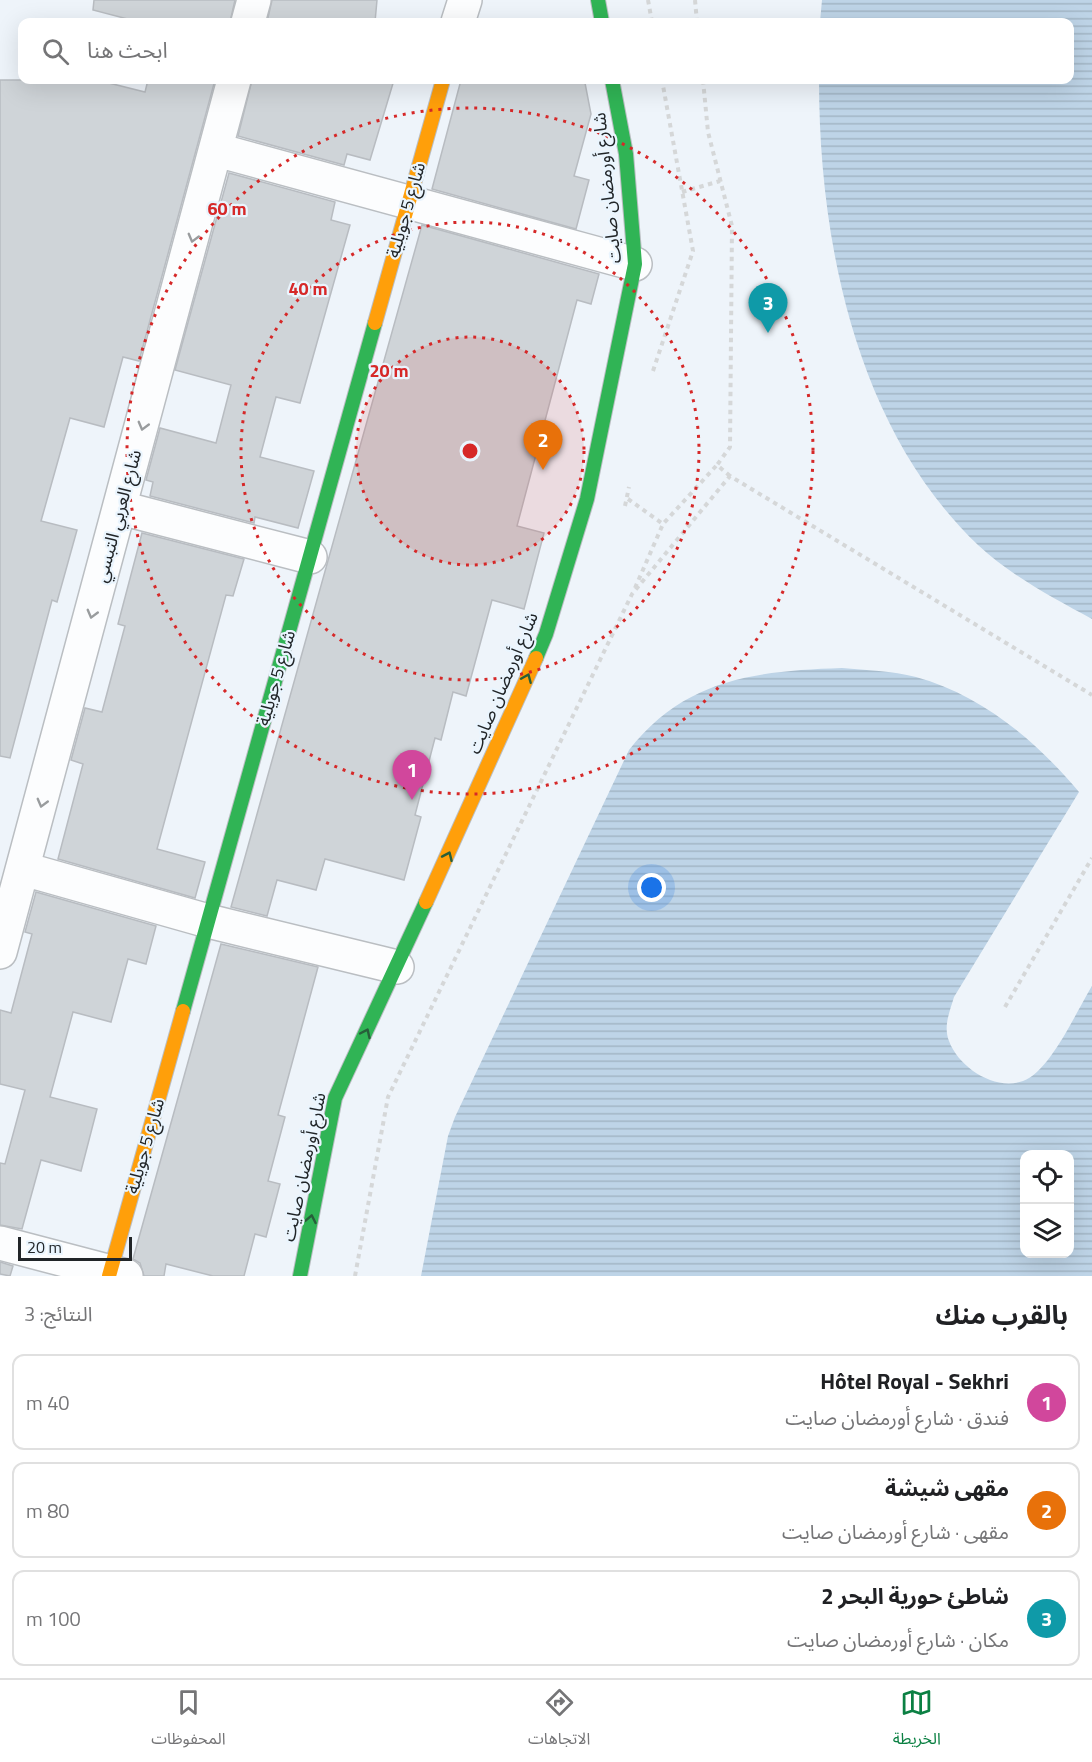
<!DOCTYPE html>
<html lang="ar">
<head>
<meta charset="utf-8">
<style>
	body { margin:0; font-family:"Titillium Web","Noto Sans Arabic",sans-serif; background:#f2f2f2; color:#202124; direction:rtl }
	.controls { position:absolute; right:18px; bottom:18px; display:grid; overflow:hidden; border-radius:12px; box-shadow:0 6px 24px #0002 }
	.controls button { width:54px; height:54px; display:grid; place-items:center; padding:0; border:0; border-bottom:2px solid #e0e0e0; background:#fff; color:#202124; font:30px sans-serif }
	.scale { position:absolute; left:18px; bottom:15px; width:114px; box-sizing:border-box; padding-left:6px; border:3px solid #212528; border-top:0; font-size:16px; line-height:21px; white-space:nowrap; color:#212528; -webkit-text-stroke:4px #eaf5fe; paint-order:stroke }
	.you { position:absolute; left:652px; top:888px; width:21px; height:21px; margin:-15px; border:4px solid #fff; border-radius:50%; background:#1a73e8; box-shadow:0 0 0 9px #1a73e833 }
	.badge { display:grid; place-items:center; width:39px; height:39px; border-radius:50%; background:#0b8043; color:#fff; font-size:20px; font-weight:700 }
	.pin { position:absolute; translate:-50% -50px; filter:drop-shadow(0 2px 3px #0008) }
	.pin::after { content:''; position:absolute; top:32px; width:21px; height:18px; background:inherit; clip-path:polygon(0 0,100% 0,50% 100%) }
	.list { margin:0; padding:0; list-style:none }
	h2 { display:flex; justify-content:space-between; align-items:center; height:78px; margin:0; padding:0 24px; font-size:26px }
	h2 small { font-size:20px; font-weight:400; color:#757577 }
	.list li { display:grid; grid-template-columns:39px 1fr auto; gap:18px; align-items:center; box-sizing:border-box; height:96px; margin:0 12px 12px; padding:0 12px; border:2px solid #e0e0e0; border-radius:12px }
	.list b { display:block; font-size:22px; white-space:nowrap }
	.list p { margin:0; font-size:20px; white-space:nowrap; color:#757577 }
	.list em { font-size:20px; font-style:normal; color:#757577 }
	.icon { flex:none; width:33px; height:33px; fill:none; stroke:currentColor; stroke-width:2; stroke-linecap:round; stroke-linejoin:round }
	.map { position:relative; flex:none; width:1092px; height:1276px; overflow:hidden; direction:ltr }
	.search { position:absolute; background:#fff; box-shadow:0 6px 24px #0002; left:18px; right:18px; top:18px; height:66px; display:flex; align-items:center; gap:15px; box-sizing:border-box; padding:0 21px; border-radius:12px; color:#757577; font-size:22px }
	.sheet { height:402px; background:#fff }
	nav { display:flex; justify-content:space-around; align-items:center; box-sizing:border-box; height:84px; border-top:2px solid #e0e0e0; background:#fff; font-size:16px; color:#757577 }
	nav a { display:grid; justify-items:center; gap:3px }
	nav .on { color:#0b8043 }
	.map>svg:first-child { display:block }
	.water { fill:url(#water-rules); fill-rule:evenodd }
	.building { fill:#cfd4d8; stroke:#b8bcc1; stroke-width:1.5 }
	.lines { fill:none; stroke-linecap:round; stroke-linejoin:round }
	.street-casing { stroke:#babec2; stroke-width:36 }
	.fast-casing { stroke:#babec2; stroke-width:16 }
	.slow-casing { stroke:#babec2; stroke-width:16 }
	.path { stroke:#d5d7d8; stroke-width:4; stroke-dasharray:4.5 4.5; stroke-linecap:butt }
	.street { stroke:#fcfdfe; stroke-width:33 }
	.fast { stroke:#30b455; stroke-width:14 }
	.slow { stroke:#ff9f0a; stroke-width:14 }
	.oneway { stroke:#999c9e }
	.oneway2 { stroke:#275e3a }
	.ring { fill:none; stroke:#d62828; stroke-width:3; stroke-dasharray:3 6 }
	.labels { text-anchor:middle; stroke-width:4.5; stroke-linejoin:round; paint-order:stroke }
	.street-label { font-size:18px; fill:#212528; stroke:#eaf5fe }
	.centre { fill:#d62828; stroke:#eaf5fe; stroke-width:3 }
	.ring-label { font-size:18px; text-anchor:middle; font-weight:bold; fill:#d62828; stroke:#eaf5fe; stroke-width:4.5; stroke-linejoin:round; paint-order:stroke }
</style>
</head>
<body>
<div class="map">
<svg width="1092" height="1276" viewBox="0 0 1092 1276">
	<defs>
		<pattern id="water-rules" width="6" height="5" patternUnits="userSpaceOnUse" patternTransform="scale(1.5)"><rect width="6" height="5" fill="#bed4e7"/><path d="M0 2.5h6" fill="none" stroke="#a3b6c6"/></pattern>
	</defs>
	<rect width="100%" height="100%" fill="#eef4fa"/>
	<!-- water -->
	<path class="water" d="M822,0H1092V619C1053,598 1010,575 978,545C856,429 819,241 819,80H1070V22H820Z
		M842,668C866,670 892,671 916,677C982,695 1036,741 1079,792L954,997C950,1011 943,1026 949,1041C959,1068 995,1091 1023,1081C1050,1072 1077,1010 1092,986V1276H421L448,1136L455,1117L629,750C685,678 757,671 842,668ZM1024,1154H1070V1254H1024Z"/>
	<!-- building -->
	<path class="building" d="M94,0H235L230,22H139L93,10Z
		M272,0H377L375,22H267Z
		M0,80H97L145,92L148,80H215L139,361L123,357L104,427L70,418L41,521L77,530L57,602L52,600L10,758L0,756Z
		M252,80H394L370,160L347,154L344,165L238,136Z
		M461,80H569L585,83L591,114L574,176L589,180L576,229L432,189Z
		M229,173L335,202L331,220L350,225L300,403L276,397L260,457L314,471L298,528L255,517L254,523L150,496L153,482L146,480L160,428L216,443L231,385L175,370Z
		M422,225L599,274L591,304L577,300L517,526L544,533L524,609L492,600L466,696L453,692L441,740L435,738L415,815L421,817L404,880L325,859L316,890L277,880L267,916L231,907Z
		M142,533L244,559L233,596L226,595L157,849L205,862L195,898L58,859L83,764L71,760L85,708L102,712L125,626L118,624Z
		M36,892L156,926L146,964L128,959L111,1022L73,1012L50,1097L97,1109L81,1171L41,1160L22,1229L0,1225V1163L5,1164L25,1090L0,1084V1010L11,1013L32,934L25,932Z
		M221,944L318,967L278,1115L285,1117L268,1181L280,1184L266,1237L255,1234L244,1276H213L166,1264L164,1276H144L140,1263L133,1259Z
		M0,1262L13,1266L10,1276L0,1274Z"/>
	<g class="lines">
		<defs>
			<path id="street" d="M248,22L254,0
				M458,22L465,0
				M217,150L635,264
				M121,508L310,557
				M24,869L208,921L397,967
				M0,952L234,80
				M0,1243L126,1276"/>
			<path id="fast" d="M598,0L602,22
				M536,658L546,634L587,499L635,264L626,154L612,80
				M183,1011L375,323
				M300,1276L335,1098L426,902"/>
			<path id="slow" d="M375,323L443,80
				M426,902L536,658
				M109,1276L183,1011"/>
		</defs>
		<!-- street casing -->
		<use href="#street" class="street-casing"/>
		<!-- fast casing -->
		<use href="#fast" class="fast-casing"/>
		<!-- slow casing -->
		<use href="#slow" class="slow-casing"/>
		<!-- path -->
		<path class="path" d="M648,0L652,22
			M695,0L697,22
			M703,80L708,132L732,226L730,447L717,465L730,476
			M682,192L720,181
			M653,371L693,251L662,80
			M628,499L663,524
			M625,506L629,487
			M635,588L663,524L716,466
			M1005,1007L1092,858
			M355,1276L388,1097L632,594L730,476L1092,695"/>
		<!-- street -->
		<use href="#street" class="street"/>
		<!-- fast -->
		<use href="#fast" class="fast"/>
		<!-- slow -->
		<use href="#slow" class="slow"/>
	</g>
	<!-- one-way arrows -->
	<defs><path id="oneway-chevron" d="M-2-3.5L2.5 0L-2 3.5" fill="none" stroke-width="1.6" stroke-linecap="round" stroke-linejoin="round" transform="scale(1.5)"/></defs>
	<g class="oneway">
		<use href="#oneway-chevron" transform="translate(193 238) rotate(105)"/>
		<use href="#oneway-chevron" transform="translate(143 426) rotate(105)"/>
		<use href="#oneway-chevron" transform="translate(92 614) rotate(105)"/>
		<use href="#oneway-chevron" transform="translate(42 803) rotate(105)"/>
	</g>
	<g class="oneway2">
		<use href="#oneway-chevron" transform="translate(527 678) rotate(-67)"/>
		<use href="#oneway-chevron" transform="translate(448 856) rotate(-66)"/>
		<use href="#oneway-chevron" transform="translate(366 1033) rotate(-65)"/>
		<use href="#oneway-chevron" transform="translate(311 1219) rotate(-79)"/>
	</g>
	<!-- distance rings -->
	<circle cx="470" cy="451" r="114" fill="#d62828" fill-opacity=".12"/>
	<g class="ring">
		<circle cx="470" cy="451" r="114"/>
		<circle cx="470" cy="451" r="229"/>
		<circle cx="470" cy="451" r="343"/>
	</g>
	<g class="labels">
		<!-- street labels -->
		<g class="street-label">
			<text transform="translate(607 188) rotate(-96)" y="6">شارع أورمضان صايت</text>
			<text transform="translate(406 210) rotate(-74)" y="6">شارع 5 جويلية</text>
			<text transform="translate(118 516) rotate(-75)" y="6">شارع العربي التبسي</text>
			<text transform="translate(276 678) rotate(-74)" y="6">شارع 5 جويلية</text>
			<text transform="translate(503 683) rotate(-67)" y="6">شارع أورمضان صايت</text>
			<text transform="translate(145 1146) rotate(-74)" y="6">شارع 5 جويلية</text>
			<text transform="translate(304 1167) rotate(-78)" y="6">شارع أورمضان صايت</text>
		</g>
	</g>
	<circle cx="470" cy="451" r="9" class="centre"/>
	<g class="ring-label">
		<text x="227" y="215">60 m</text>
		<text x="308" y="295">40 m</text>
		<text x="389" y="377">20 m</text>
	</g>
</svg>
<div class="controls">
<button><svg class="icon" aria-label="locate" viewBox="0 0 24 24"><circle cx="12" cy="12" r="6"/><path d="M12 2v4M12 18v4M2 12h4M18 12h4"/></svg></button>
<button><svg class="icon" aria-label="layers" viewBox="0 0 24 24"><path d="M12 4l9 5-9 5-9-5zM3 14l9 5 9-5"/></svg></button>
</div>
<div class="scale">20 m</div>
<div class="you"></div>
<div class="pin badge" style="left:412px;top:800px;background:#d1479c">1</div>
<div class="pin badge" style="left:543px;top:470px;background:#e8710a">2</div>
<div class="pin badge" style="left:768px;top:333px;background:#0f9aa8">3</div>
<div class="search"><svg class="icon" aria-label="search" viewBox="0 0 24 24"><circle cx="10" cy="10" r="6"/><path d="M15 15l6 6"/></svg>ابحث هنا</div>
</div>
<section class="sheet">
<h2>بالقرب منك<small>النتائج: 3</small></h2>
<ul class="list">
<li><span class="badge" style="background:#d1479c">1</span><div><b>Hôtel Royal - Sekhri</b><p>فندق · شارع أورمضان صايت</p></div><em>40 m</em></li>
<li><span class="badge" style="background:#e8710a">2</span><div><b>مقهى شيشة</b><p>مقهى · شارع أورمضان صايت</p></div><em>80 m</em></li>
<li><span class="badge" style="background:#0f9aa8">3</span><div><b>شاطئ حورية البحر 2</b><p>مكان · شارع أورمضان صايت</p></div><em>100 m</em></li>
</ul>
</section>
<nav>
<a class="on"><svg class="icon" aria-label="map" viewBox="0 0 24 24"><path d="M3 6l6-2 6 2 6-2v14l-6 2-6-2-6 2zM9 4v14M15 6v14"/></svg>الخريطة</a>
<a><svg class="icon" aria-label="directions" viewBox="0 0 24 24"><path d="M12 3l9 9-9 9-9-9zM9 14v-3h6M13 9l2 2-2 2"/></svg>الاتجاهات</a>
<a><svg class="icon" aria-label="saved" viewBox="0 0 24 24"><path d="M7 4h10v16l-5-4-5 4z"/></svg>المحفوظات</a>
</nav>
</body>
</html>
